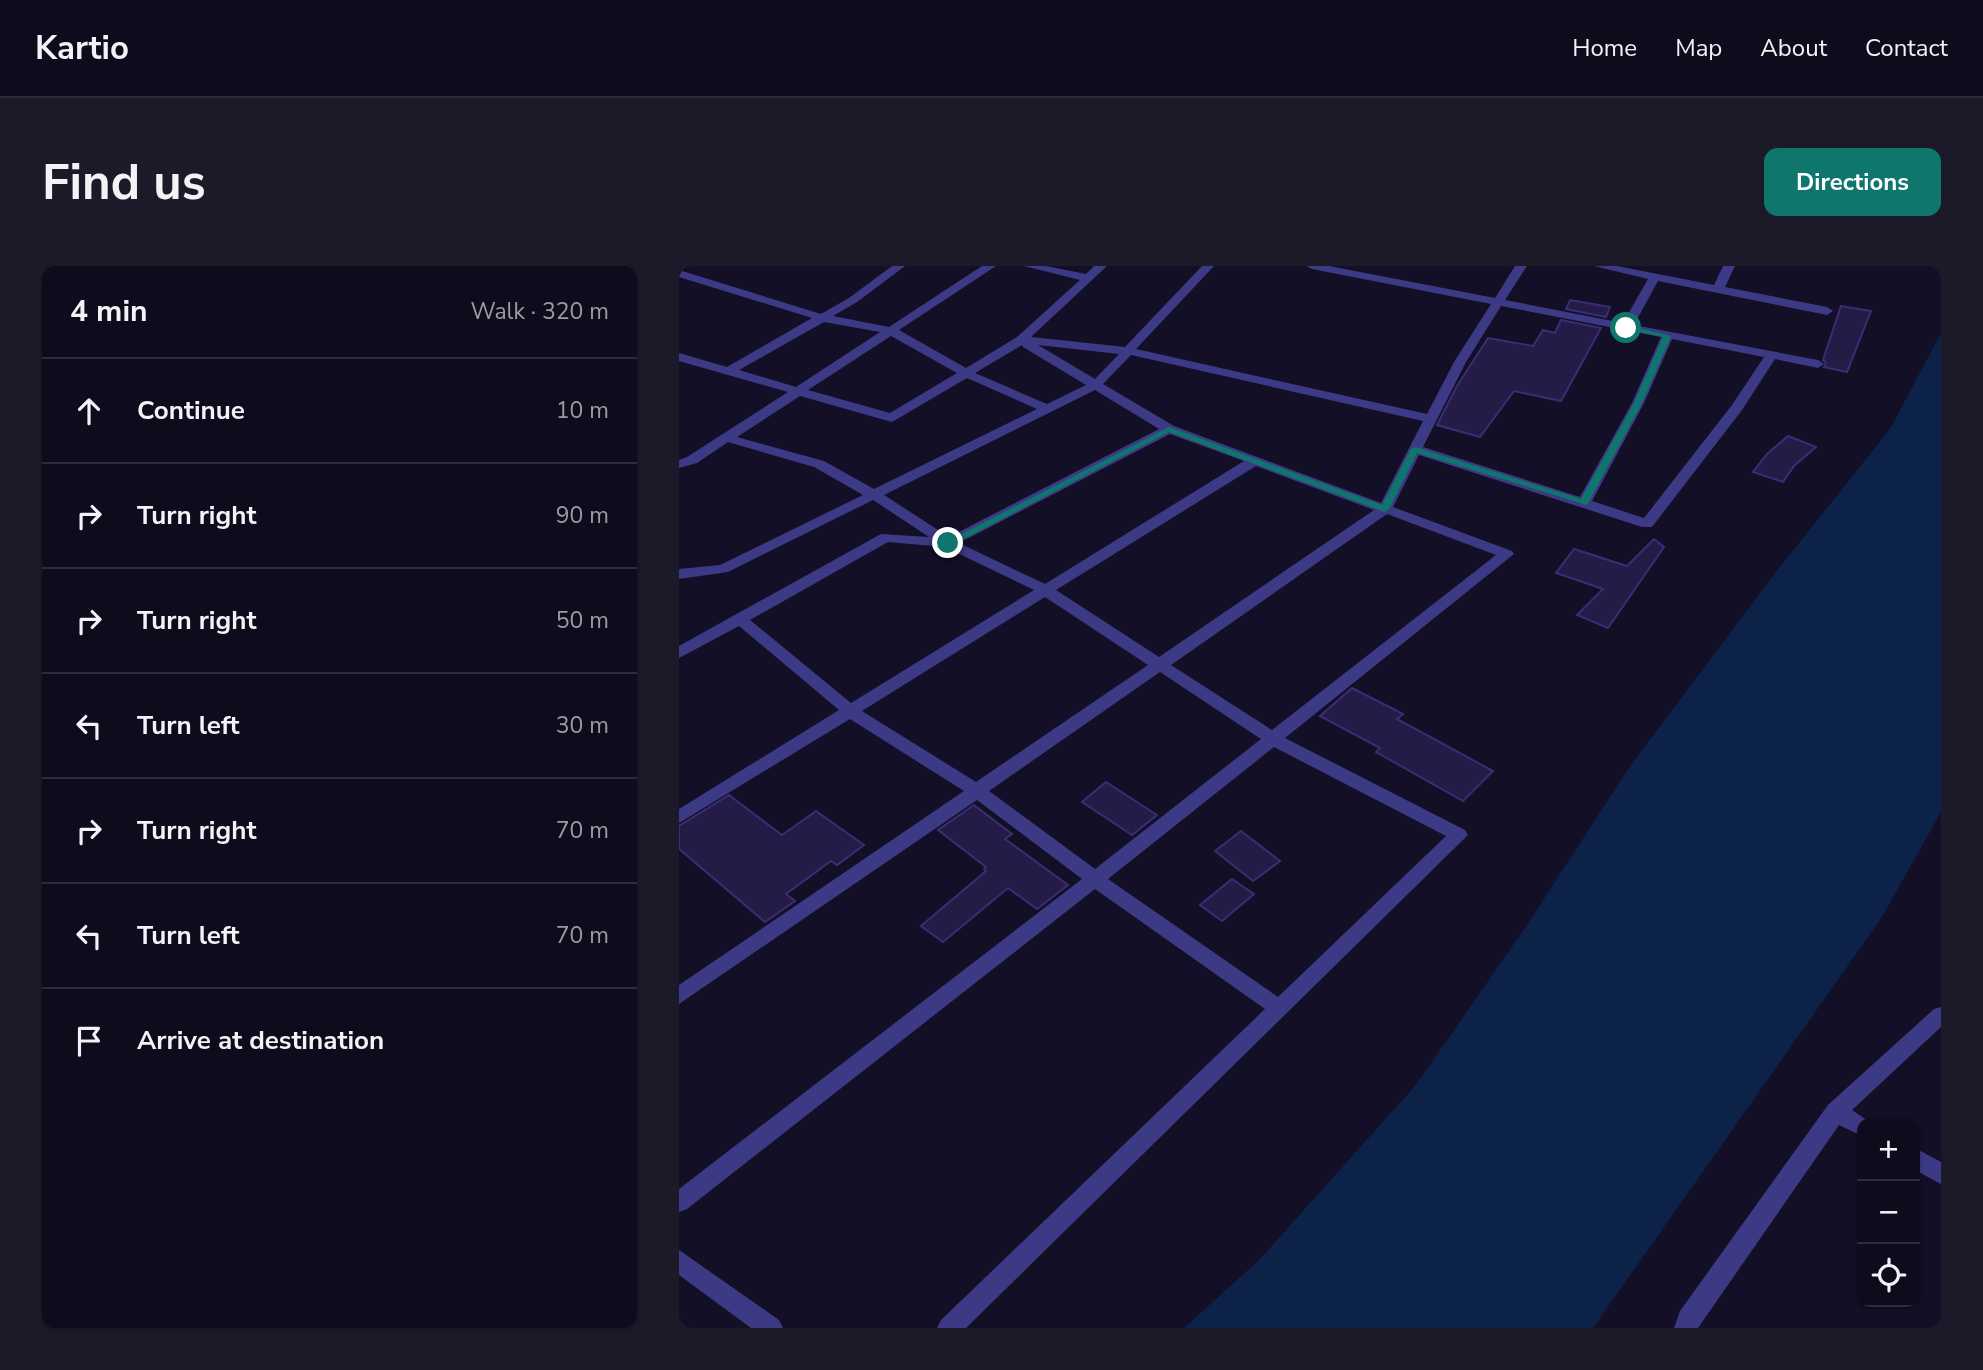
<!DOCTYPE html>
<html lang="en">
<head>
<meta charset="utf-8">
<style>
	body { margin:0; font-family:"Nunito Sans",sans-serif; background:#1c1929; color:#f1f3f6 }
	.controls { position:absolute; right:21px; bottom:21px; display:grid; overflow:hidden; border-radius:14px; box-shadow:0 2px 5px #0004 }
	.controls button { width:63px; height:63px; display:grid; place-items:center; padding:0; border:0; border-bottom:2px solid #2e2b3b; background:#0e0b1c; color:#f1f3f6; font:35px sans-serif }
	.stop { position:absolute; width:21px; height:21px; margin:-16px; border:5px solid #0f766e; border-radius:50%; background:#fff }
	.stop.end { background:#0f766e; border-color:#fff; box-shadow:0 2px 7px #0008 }
	.list { margin:0; padding:0; list-style:none }
	h2 { display:flex; justify-content:space-between; align-items:center; height:91px; margin:0; padding:0 28px; font-size:30px }
	h2 small { font-size:23px; font-weight:400; color:#9b9ba3 }
	.list li { display:grid; grid-template-columns:46px 1fr auto; gap:21px; align-items:center; box-sizing:border-box; height:105px; padding:0 28px; border-top:2px solid #2e2b3b }
	.list b { display:block; font-size:26px; white-space:nowrap }
	.list em { font-size:23px; font-style:normal; color:#9b9ba3 }
	.icon { flex:none; width:38px; height:38px; fill:none; stroke:currentColor; stroke-width:2; stroke-linecap:round; stroke-linejoin:round }
	.map { position:relative; flex:none; width:1262px; height:1062px; overflow:hidden; border-radius:14px }
	header { display:flex; align-items:center; gap:42px; box-sizing:border-box; height:98px; padding:0 35px; background:#0e0b1c; border-bottom:2px solid #2e2b3b }
	header strong { font-size:33px }
	nav { display:flex; gap:38px; margin-inline-start:auto; font-size:24px }
	.intro { display:flex; align-items:center; justify-content:space-between; box-sizing:border-box; height:168px; padding:0 42px }
	h1 { margin:0; font-size:49px }
	.button { padding:18px 32px; border-radius:14px; background:#0f766e; color:#fff; font-size:24px; font-weight:700 }
	main { display:flex; gap:42px; padding:0 42px }
	aside { flex:1; background:#0e0b1c; border-radius:14px; box-shadow:0 2px 5px #0004 }
	.map>svg:first-child { display:block }
	.water { fill:#0c2248 }
	.building { fill:#241b47; stroke:#3b2d73; stroke-width:2 }
	.lines { fill:none; stroke-linecap:round; stroke-linejoin:round }
	.minor { fill:#3d3a85; fill-rule:evenodd }
	.route { fill:#0f766e }
</style>
</head>
<body>
<header>
<strong>Kartio</strong>
<nav><a>Home</a><a>Map</a><a>About</a><a>Contact</a></nav>
</header>
<div class="intro"><h1>Find us</h1><a class="button">Directions</a></div>
<main>
<aside>
<h2>4 min<small>Walk · 320 m</small></h2>
<ul class="list">
<li><svg class="icon" aria-label="ahead" viewBox="0 0 24 24"><path d="M12 20V5M6 11l6-6 6 6"/></svg><div><b>Continue</b></div><em>10 m</em></li>
<li><svg class="icon" aria-label="right" viewBox="0 0 24 24"><path d="M7 20v-9h11M14 6l5 5-5 5"/></svg><div><b>Turn right</b></div><em>90 m</em></li>
<li><svg class="icon" aria-label="right" viewBox="0 0 24 24"><path d="M7 20v-9h11M14 6l5 5-5 5"/></svg><div><b>Turn right</b></div><em>50 m</em></li>
<li><svg class="icon" aria-label="left" viewBox="0 0 24 24"><path d="M17 20v-9H6M10 6l-5 5 5 5"/></svg><div><b>Turn left</b></div><em>30 m</em></li>
<li><svg class="icon" aria-label="right" viewBox="0 0 24 24"><path d="M7 20v-9h11M14 6l5 5-5 5"/></svg><div><b>Turn right</b></div><em>70 m</em></li>
<li><svg class="icon" aria-label="left" viewBox="0 0 24 24"><path d="M17 20v-9H6M10 6l-5 5 5 5"/></svg><div><b>Turn left</b></div><em>70 m</em></li>
<li><svg class="icon" aria-label="arrive" viewBox="0 0 24 24"><path d="M6 21V4h12l-3 4 3 4H6"/></svg><div><b>Arrive at destination</b></div></li>
</ul>
</aside>
<div class="map">
<svg width="1262" height="1062" viewBox="0 0 1262 1062">
	<rect width="100%" height="100%" fill="#130f26"/>
	<!-- water -->
	<path class="water" d="M1262,67V546L1203,651L914,1062H505L581,993L736,820L846,662L951,500L1096,307L1211,163Z"/>
	<!-- building -->
	<path class="building" d="M891,34L931,41L927,51L887,43Z
		M1162,40L1192,45L1168,106L1145,101L1147,97L1144,94Z
		M882,54L922,62L882,135L835,125L801,171L758,159L778,120L809,72L854,80L864,64L876,67Z
		M1109,170L1137,181L1115,200L1104,216L1074,206L1088,188Z
		M975,273L985,281L929,362L898,349L924,323L877,307L895,283L948,300Z
		M673,422L724,448L718,453L814,505L784,535L697,486L701,482L641,450Z
		M427,516L478,549L453,569L403,536Z
		M50,529L103,569L137,545L185,579L158,599L152,595L107,628L116,635L86,656L0,583V560Z
		M295,539L333,568L326,573L389,619L358,643L329,622L264,676L242,660L307,605L305,603L307,601L259,564Z
		M562,565L601,595L574,615L536,585Z
		M553,613L575,628L543,655L521,639Z"/>
	<g class="lines">
		<!-- minor -->
		<path class="minor" d="M213,0H226L178,36L154,50L210,61L303,0H317L220,64L287,102L338,71L401,14L345,0H367L407,8L415,0H428L352,71L446,81L523,0H535L457,83L748,148L775,96L812,38L633,3L627,0H650L816,32L836,0H848L826,34L944,57L969,13L915,0H938L1035,19L1044,0H1056L1046,21L1148,41L1154,45L1148,49L979,15L955,59L1139,94L1145,98L1139,102L1096,93L1063,144L973,261H963L740,189L714,241L833,285L835,288L606,472L786,564L789,569L287,1062H258L262,1054L586,743L416,623L8,943L0,946V923L403,613L298,534L0,738V719L285,525L171,453L0,557V543L160,444L60,360L0,392V380L202,268L250,271L194,234L49,306L0,313V303L41,299L184,229L135,201L49,176L18,197L0,202V194L8,191L109,126L0,95V87L48,101L133,52L0,11V4L142,48L170,32ZM822,40L982,71L953,137L901,231L744,181L787,96ZM145,56L201,66L117,121L60,104ZM212,70L278,107L211,147L129,124ZM993,73L1085,91L1053,139L965,252L913,235L965,137ZM343,79L344,81L407,119L368,138L296,107ZM359,79L440,88L416,113ZM452,89L744,155L702,237L495,160L424,118ZM288,112L358,143L195,223L145,195L58,171L121,130L213,156ZM416,124L480,163L270,271L205,229ZM491,168L565,195L366,318L280,277ZM577,200L695,244L480,391L377,324ZM708,248L817,289L593,464L492,399ZM209,276L266,281L355,324L172,437L71,354ZM366,331L469,399L297,516L183,445ZM481,406L582,473L416,603L310,525ZM595,481L767,570L599,731L429,613Z
			M1262,741V761L1173,844L1192,857H1183V870L1160,859L1019,1062H995L1001,1045L1149,839L1255,743Z
			M1236,882L1262,896V918L1236,904Z
			M0,984L100,1054L104,1062H72L0,1009Z"/>
	</g>
	<!-- route -->
	<path class="route" d="M947,59L992,70L963,137L908,239L738,187L710,243L706,246L490,166L273,279L265,277L490,161L703,239L732,183L736,181L902,233L955,137L984,71L944,63Z"/>
</svg>
<div class="controls">
<button>+</button>
<button>−</button>
<button><svg class="icon" aria-label="locate" viewBox="0 0 24 24"><circle cx="12" cy="12" r="6"/><path d="M12 2v4M12 18v4M2 12h4M18 12h4"/></svg></button>
</div>
<div class="stop" style="left:947px;top:62px"></div>
<div class="stop end" style="left:269px;top:277px"></div>
</div>
</main>
</body>
</html>
